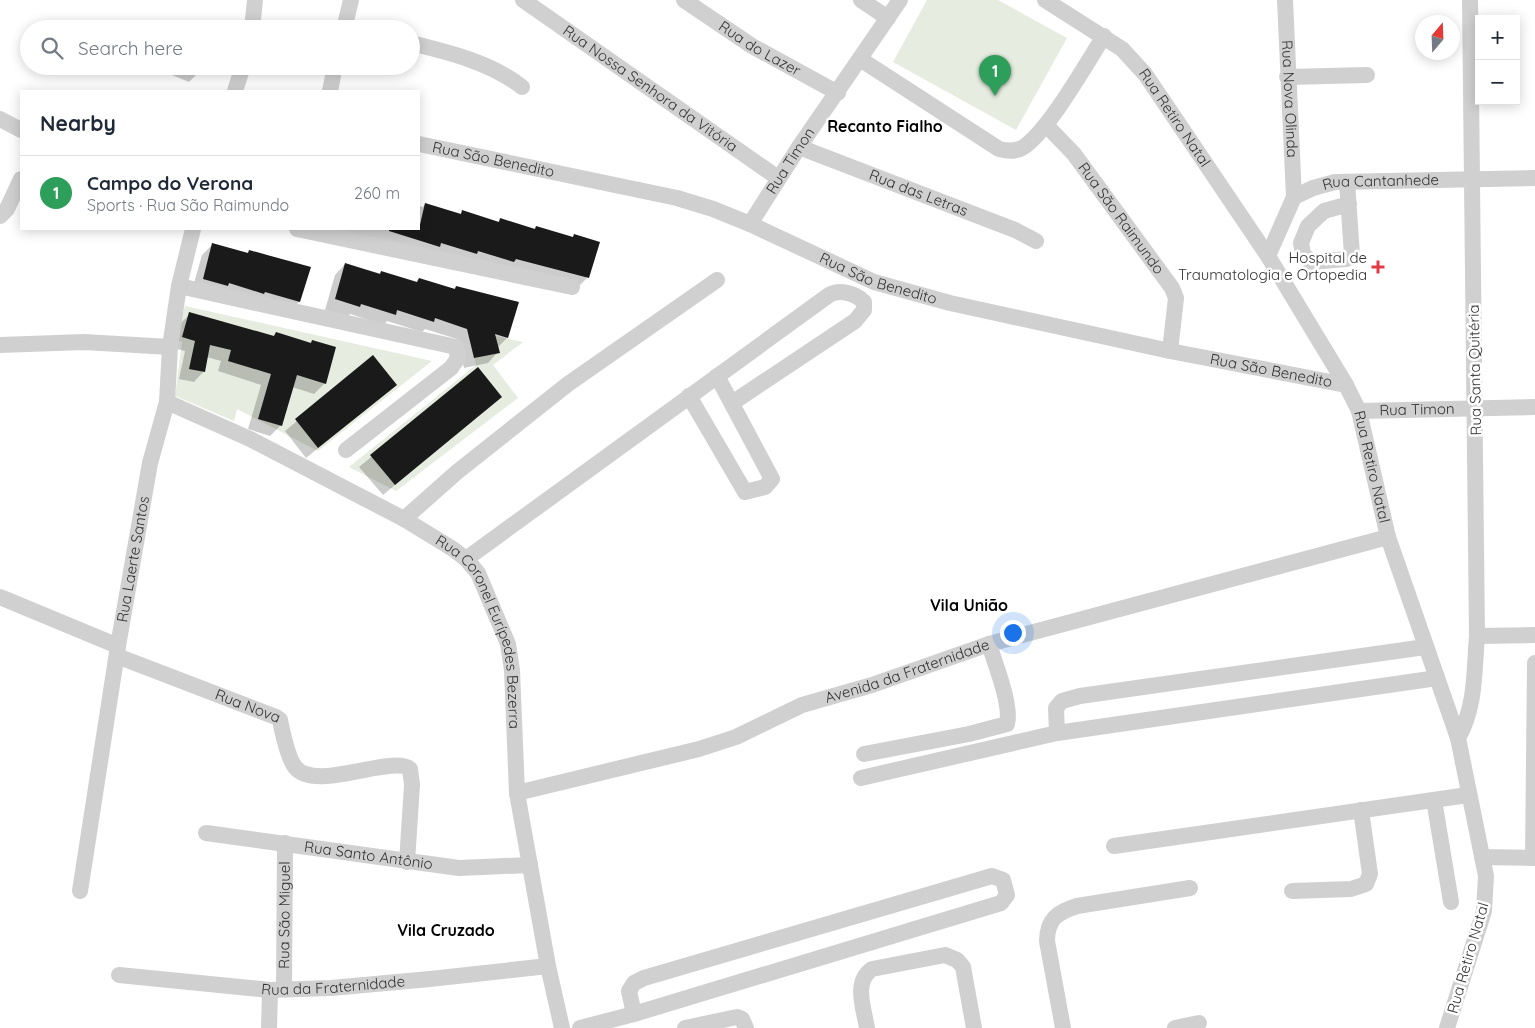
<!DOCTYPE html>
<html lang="en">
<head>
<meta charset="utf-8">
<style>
	body { margin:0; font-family:Quicksand,sans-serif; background:#f2f2f3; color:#1f2937 }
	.controls { position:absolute; right:15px; top:15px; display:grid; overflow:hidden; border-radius:0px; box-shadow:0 2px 12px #0003 }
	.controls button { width:45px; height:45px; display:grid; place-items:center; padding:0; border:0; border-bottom:1px solid #e0e1e3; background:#fff; color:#1f2937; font:25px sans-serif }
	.compass { position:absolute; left:1415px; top:15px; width:45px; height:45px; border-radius:50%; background:#fff; box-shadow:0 2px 12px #0003; rotate:19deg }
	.you { position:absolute; left:1012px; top:632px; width:18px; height:18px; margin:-12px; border:4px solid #fff; border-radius:50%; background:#1a73e8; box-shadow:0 0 0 8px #1a73e833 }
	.badge { display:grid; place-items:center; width:32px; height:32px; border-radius:50%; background:#1a73e8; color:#fff; font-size:16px; font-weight:700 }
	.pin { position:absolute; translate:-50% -41px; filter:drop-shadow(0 1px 2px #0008) }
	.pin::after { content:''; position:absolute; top:26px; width:18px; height:15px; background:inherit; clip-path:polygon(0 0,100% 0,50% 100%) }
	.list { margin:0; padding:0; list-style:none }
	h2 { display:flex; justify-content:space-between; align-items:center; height:65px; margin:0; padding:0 20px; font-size:21px }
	h2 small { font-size:16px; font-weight:400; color:#747a83 }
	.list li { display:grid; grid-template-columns:32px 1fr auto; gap:15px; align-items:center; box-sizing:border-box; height:75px; padding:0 20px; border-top:1px solid #e0e1e3 }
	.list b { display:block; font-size:19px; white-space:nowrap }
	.list p { margin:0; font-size:16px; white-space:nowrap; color:#747a83 }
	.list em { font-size:16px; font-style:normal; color:#747a83 }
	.icon { flex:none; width:28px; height:28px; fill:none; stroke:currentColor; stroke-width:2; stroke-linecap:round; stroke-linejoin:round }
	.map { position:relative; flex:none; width:1535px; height:1028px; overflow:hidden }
	.search { position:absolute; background:#fff; box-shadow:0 2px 12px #0003; left:20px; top:20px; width:400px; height:55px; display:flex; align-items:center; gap:12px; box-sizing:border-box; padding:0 18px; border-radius:28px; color:#747a83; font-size:19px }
	.panel { position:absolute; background:#fff; box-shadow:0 2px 12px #0003; left:20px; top:90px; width:400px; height:140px; border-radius:0px }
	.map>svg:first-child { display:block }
	.green { fill:#e6ecdf }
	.shadow { fill:#0003 }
	.building { fill:#1a1a1a }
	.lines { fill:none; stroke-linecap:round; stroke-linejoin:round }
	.minor { stroke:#d0d0d0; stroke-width:16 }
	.poi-dot { fill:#e63946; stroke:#fff; stroke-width:2 }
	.labels { text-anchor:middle; stroke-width:5; stroke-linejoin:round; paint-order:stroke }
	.street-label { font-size:15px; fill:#333; stroke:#fff }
	.poi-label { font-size:15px; fill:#333; stroke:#fff; text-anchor:end }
	.neighbourhood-label { font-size:16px; font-weight:bold; fill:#000; stroke:#fff }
</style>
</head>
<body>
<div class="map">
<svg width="1535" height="1028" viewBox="0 0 1535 1028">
	<rect width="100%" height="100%" fill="#fff"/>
	<!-- green -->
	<path class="green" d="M927,0H998L1067,38L1016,130L893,62Z
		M185,306L432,361L318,451L237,409L234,421L175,396L182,342L176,339Z
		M468,330L523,342L493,365L518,398L396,491L349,467L476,365Z"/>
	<!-- shadow -->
	<path class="shadow" d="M153,22L169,29H146Z
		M150,66H200L197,74L189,82Z
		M425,204L459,215L462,212L497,223L500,220L533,230L536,227L572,238L574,236L587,278L576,289L300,229H419V206L423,207Z
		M213,244L247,254L310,267L299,302L288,313L192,290L202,255Z
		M345,264L416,283L419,279L453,290L456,287L507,338L497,348L498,352L488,363L464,368L457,339L425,329L422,332L387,321L384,325L350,314L348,317L325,310L335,275Z
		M190,314L273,336L276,334L310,344L312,341L325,383L314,394L292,387L281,425L270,436L248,429L261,385L218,371L221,361L207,357L204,371L194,382L179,379L185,351L173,348L179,325Z
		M373,357L396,385L306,458L285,431Z
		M478,369L500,397L383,495L359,467Z"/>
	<!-- building -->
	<path class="building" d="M425,203L461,214L462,210L499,222L500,218L535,229L536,226L573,237L574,234L600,242L589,278L516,259L514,262L478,251L477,254L441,243L440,247L389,231V229H419Z
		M212,243L248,253L249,250L311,267L300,302L265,292L264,294L229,283L228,286L203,279Z
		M345,263L380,274L381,271L417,282L419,278L455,289L456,286L519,302L508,338L495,334L500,353L474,358L467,329L435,318L434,322L397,310L396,315L361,304L360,307L335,299Z
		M189,312L274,336L276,332L311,343L312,340L336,347L326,384L297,375L282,426L258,419L271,374L228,361L231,350L210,345L205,372L189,369L195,341L182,337Z
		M373,355L397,385L318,448L295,419Z
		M478,367L502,397L395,485L370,455Z"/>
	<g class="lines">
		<!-- minor -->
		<g class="minor">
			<path id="s1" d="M523,0L778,178"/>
			<path id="s2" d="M684,0L752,46L838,93"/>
			<path d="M861,0L888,18"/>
			<path id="s3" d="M1045,0L1122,49L1145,74L1268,256L1346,385L1359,411L1388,537L1458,738L1486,876L1484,911L1447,1028"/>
			<path id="s4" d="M1285,0L1294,197"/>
			<path d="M252,29L255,0"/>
			<path d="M344,29L351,0"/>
			<path d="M411,43C448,52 492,63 522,87"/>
			<path d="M860,59L999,149C1007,151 1014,152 1022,148C1048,132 1086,64 1104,36"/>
			<path d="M1287,77L1367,75"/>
			<path d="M235,91L243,66"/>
			<path d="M330,91L335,66"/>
			<path d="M0,119L21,130"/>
			<path id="s5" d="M1046,125L1074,154L1172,288L1176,298L1170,351"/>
			<path id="s6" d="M419,144L677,198L713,209L750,224L874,282L950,303L1170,351L1346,385"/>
			<path id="s7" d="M799,147L1015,230L1036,241"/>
			<path d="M1347,182L1352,255L1346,259L1311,262L1303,254L1301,243L1308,226L1324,211L1349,204"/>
			<path d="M0,216L7,209L21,179"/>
			<path id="s8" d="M750,224L799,147L900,0"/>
			<path d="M297,229L572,287"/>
			<path id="s9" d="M1268,256L1294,197L1313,188L1335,182L1535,178"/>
			<path d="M179,286L456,347L458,358L451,368L346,450"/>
			<path d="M0,345L84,342L170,347"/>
			<path d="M689,396L745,492L765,487L772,479L717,376"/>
			<path id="s10" d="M167,402L250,439L404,519L453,549L466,559L478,573L508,644L512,670L517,793L548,966L562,1028"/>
			<path id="s11" d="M1359,411L1535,407"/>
			<path d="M404,519L457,472L568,384L717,280"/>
			<path d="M466,559L829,295C840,289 855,293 864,302V310L855,321L732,403"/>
			<path d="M0,597L118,646"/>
			<path d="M1477,636L1535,635"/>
			<path id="s12" d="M117,656L276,717L280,720C282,731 288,758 295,767C315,793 393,754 410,769L412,785L407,862"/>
			<path d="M1057,733L1056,708L1062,701L1080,696L1425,647"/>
			<path d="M1458,738C1476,707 1474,671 1477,636L1470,0"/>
			<path d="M864,754L969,734L1007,724C1012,705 995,664 989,644"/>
			<path d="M861,778L1057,733L1437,678"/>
			<path id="s13" d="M517,793L699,749L736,737L802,705L872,685L989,644L1388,537"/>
			<path d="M1434,800L1451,902"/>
			<path id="s14" d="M206,833L459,868L530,865"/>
			<path d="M1114,846L1468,795"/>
			<path d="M1482,857L1535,858"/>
			<path d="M1533,858L1535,663"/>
			<path id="s15" d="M80,891L118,646L150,463L167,402L170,347L179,286L193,229"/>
			<path d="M1292,891L1351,889L1366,884L1370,874L1361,810"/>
			<path id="s16" d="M119,975L270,990L331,988L430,979L548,966"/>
			<path id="s17" d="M284,989L285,843"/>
			<path d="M269,1028L270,990"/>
			<path d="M580,1028L634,1014L1001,903L1007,895L1003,880L992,876L644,978L634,983L629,991L634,1014"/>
			<path d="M685,1028L737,1017L742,1019L746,1028"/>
			<path d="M867,1028C864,1009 853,982 872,969L945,955L957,960L963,967L974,1028"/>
			<path d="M1063,1028L1047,941C1047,919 1058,912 1077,906L1190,888"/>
			<path d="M1175,1028L1199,1023"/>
		</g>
	</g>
	<!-- markers -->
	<path class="poi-dot" d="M1375.5 259.5h5v5h5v5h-5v5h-5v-5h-5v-5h5z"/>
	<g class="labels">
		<!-- street labels -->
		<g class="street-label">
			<text dy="5" stroke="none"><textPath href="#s2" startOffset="90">Rua do Lazer</textPath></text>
			<text dy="5" stroke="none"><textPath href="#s1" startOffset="155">Rua Nossa Senhora da Vitória</textPath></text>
			<text dy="5" stroke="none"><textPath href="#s4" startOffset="99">Rua Nova Olinda</textPath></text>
			<text dy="5" stroke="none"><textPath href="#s3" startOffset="178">Rua Retiro Natal</textPath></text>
			<text dy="5" stroke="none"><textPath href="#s6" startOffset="76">Rua São Benedito</textPath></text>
			<text dy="5" stroke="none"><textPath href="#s8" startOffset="75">Rua Timon</textPath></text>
			<text dy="5" stroke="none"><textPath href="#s9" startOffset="154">Rua Cantanhede</textPath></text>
			<text dy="5" stroke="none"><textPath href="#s7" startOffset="128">Rua das Letras</textPath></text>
			<text dy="5" stroke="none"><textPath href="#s5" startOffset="120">Rua São Raimundo</textPath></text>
			<text dy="5" stroke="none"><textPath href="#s6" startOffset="481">Rua São Benedito</textPath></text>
			<text transform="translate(1475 370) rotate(-91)" y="5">Rua Santa Quitéria</text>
			<text dy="5" stroke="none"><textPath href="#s6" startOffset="885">Rua São Benedito</textPath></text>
			<text dy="5" stroke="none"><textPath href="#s11" startOffset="58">Rua Timon</textPath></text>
			<text dy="5" stroke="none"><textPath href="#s3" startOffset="582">Rua Retiro Natal</textPath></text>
			<text dy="5" stroke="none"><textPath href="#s15" startOffset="336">Rua Laerte Santos</textPath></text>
			<text dy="5" stroke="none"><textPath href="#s10" startOffset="411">Rua Coronel Eurípedes Bezerra</textPath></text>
			<text dy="5" stroke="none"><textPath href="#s13" startOffset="410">Avenida da Fraternidade</textPath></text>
			<text dy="5" stroke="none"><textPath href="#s12" startOffset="140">Rua Nova</textPath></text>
			<text dy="5" stroke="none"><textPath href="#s14" startOffset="164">Rua Santo Antônio</textPath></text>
			<text dy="5" stroke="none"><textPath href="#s17" startOffset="74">Rua São Miguel</textPath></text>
			<text transform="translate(1468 958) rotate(-74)" y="5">Rua Retiro Natal</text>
			<text dy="5" stroke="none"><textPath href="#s16" startOffset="215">Rua da Fraternidade</textPath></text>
		</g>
		<!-- poi labels -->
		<g class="poi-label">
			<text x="1367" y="263">Hospital de<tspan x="1367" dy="17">Traumatologia e Ortopedia</tspan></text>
		</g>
		<!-- neighbourhood labels -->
		<g class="neighbourhood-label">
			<text x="885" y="132">Recanto Fialho</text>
			<text x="969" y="611">Vila União</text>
			<text x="446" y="936">Vila Cruzado</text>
		</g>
	</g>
</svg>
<div class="controls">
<button>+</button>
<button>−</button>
</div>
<svg class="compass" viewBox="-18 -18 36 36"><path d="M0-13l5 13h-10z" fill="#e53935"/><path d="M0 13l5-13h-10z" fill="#747a83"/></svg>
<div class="you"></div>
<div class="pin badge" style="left:995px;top:96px;background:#2e9e5b">1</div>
<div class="search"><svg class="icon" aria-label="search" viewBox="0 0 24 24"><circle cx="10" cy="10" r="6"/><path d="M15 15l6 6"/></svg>Search here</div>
<section class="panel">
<h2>Nearby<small></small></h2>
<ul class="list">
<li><span class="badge" style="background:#2e9e5b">1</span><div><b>Campo do Verona</b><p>Sports · Rua São Raimundo</p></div><em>260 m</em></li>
</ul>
</section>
</div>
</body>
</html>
